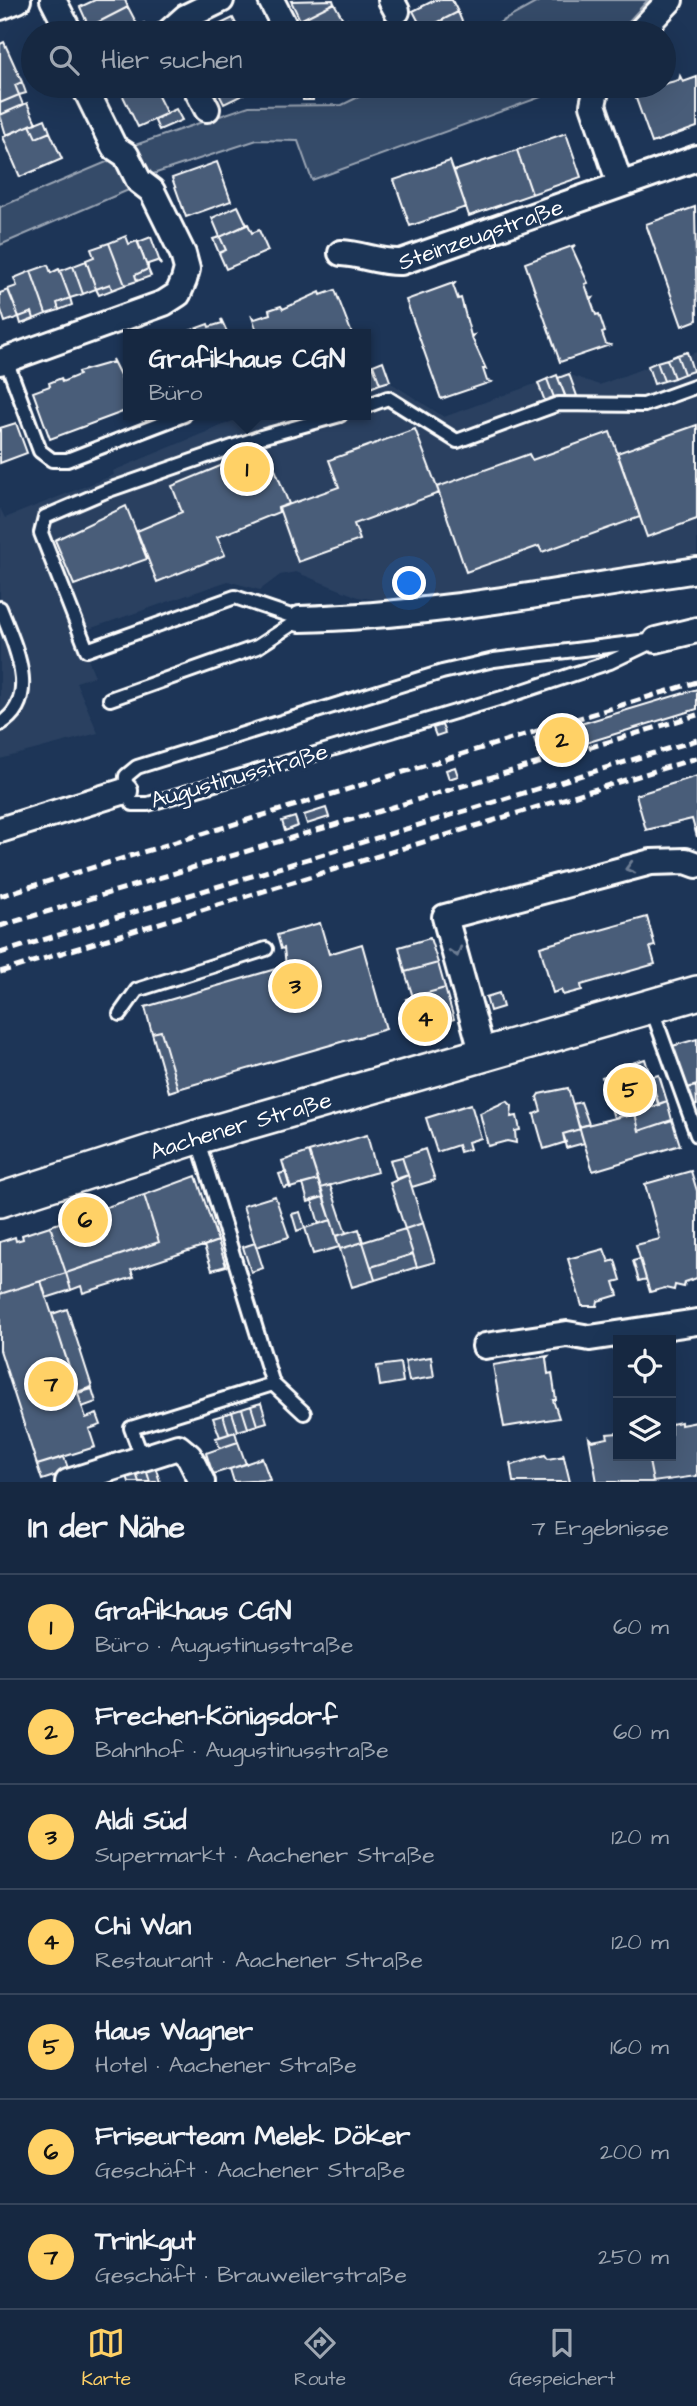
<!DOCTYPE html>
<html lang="de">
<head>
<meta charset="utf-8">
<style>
	body { margin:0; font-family:"Architects Daughter",sans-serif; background:#23344c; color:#f1f3f6 }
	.controls { position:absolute; right:21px; bottom:21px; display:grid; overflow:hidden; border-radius:0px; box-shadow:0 7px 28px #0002 }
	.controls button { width:63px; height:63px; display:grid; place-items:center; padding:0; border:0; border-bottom:2px solid #35445a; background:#162841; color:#f1f3f6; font:35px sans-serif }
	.you { position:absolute; left:410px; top:584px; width:24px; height:24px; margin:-18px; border:5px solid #fff; border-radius:50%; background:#1a73e8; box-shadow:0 0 0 10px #1a73e833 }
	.badge { display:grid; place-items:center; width:46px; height:46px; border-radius:50%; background:#ffd166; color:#111; font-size:23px; font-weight:700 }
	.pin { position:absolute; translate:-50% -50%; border:4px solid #fff; box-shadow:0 2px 7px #0006 }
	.popup { position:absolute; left:123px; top:329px; width:248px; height:91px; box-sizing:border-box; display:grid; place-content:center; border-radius:0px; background:#162841; filter:drop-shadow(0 2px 5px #0005); font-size:23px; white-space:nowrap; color:#9ea6b1 }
	.popup b { font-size:26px; color:#f1f3f6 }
	.popup::after { content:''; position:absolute; left:50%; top:100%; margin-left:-14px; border:14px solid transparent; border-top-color:#162841 }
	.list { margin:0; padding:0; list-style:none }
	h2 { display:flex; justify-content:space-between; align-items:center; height:91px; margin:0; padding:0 28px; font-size:30px }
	h2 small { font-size:23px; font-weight:400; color:#9ea6b1 }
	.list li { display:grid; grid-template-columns:46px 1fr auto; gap:21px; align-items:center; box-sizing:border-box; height:105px; padding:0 28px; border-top:2px solid #35445a }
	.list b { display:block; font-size:26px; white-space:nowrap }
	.list p { margin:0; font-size:23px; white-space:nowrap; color:#9ea6b1 }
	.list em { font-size:23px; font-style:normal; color:#9ea6b1 }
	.icon { flex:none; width:38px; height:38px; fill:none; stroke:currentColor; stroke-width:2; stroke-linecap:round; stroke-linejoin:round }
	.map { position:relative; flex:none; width:697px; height:1482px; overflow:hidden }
	.search { position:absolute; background:#162841; box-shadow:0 7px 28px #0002; left:21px; right:21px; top:21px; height:77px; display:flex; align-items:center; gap:18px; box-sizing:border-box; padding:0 24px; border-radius:38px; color:#9ea6b1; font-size:26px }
	.sheet { height:826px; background:#162841 }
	nav { display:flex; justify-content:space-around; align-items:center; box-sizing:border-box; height:98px; border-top:2px solid #35445a; background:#162841; font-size:19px; color:#9ea6b1 }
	nav a { display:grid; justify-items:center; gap:4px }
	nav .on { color:#ffd166 }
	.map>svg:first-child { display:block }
	.built { fill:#2a4161 }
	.green { fill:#364b69; stroke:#9aa5b4; stroke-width:2 }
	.building { fill:#4a5d79; stroke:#fff; stroke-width:2 }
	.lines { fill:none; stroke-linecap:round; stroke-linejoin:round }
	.lane-casing { stroke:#fff; stroke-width:18 }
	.street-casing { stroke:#fff; stroke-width:30 }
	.secondary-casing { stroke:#fff; stroke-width:38 }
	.lane { stroke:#1d3557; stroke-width:12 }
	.street { stroke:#1d3557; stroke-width:24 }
	.secondary { stroke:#1d3557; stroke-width:33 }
	.rail { stroke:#fff; stroke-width:5; stroke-dasharray:10 5; stroke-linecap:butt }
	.oneway { stroke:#6c7c92 }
	.labels { text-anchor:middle; stroke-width:7; stroke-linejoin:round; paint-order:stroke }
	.street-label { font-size:23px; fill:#fff; stroke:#1d3557 }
</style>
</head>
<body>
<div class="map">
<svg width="697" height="1482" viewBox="0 0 697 1482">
	<rect width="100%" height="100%" fill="#1d3557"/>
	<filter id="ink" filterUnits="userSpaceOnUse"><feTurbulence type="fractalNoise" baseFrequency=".0143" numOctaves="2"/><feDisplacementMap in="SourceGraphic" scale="14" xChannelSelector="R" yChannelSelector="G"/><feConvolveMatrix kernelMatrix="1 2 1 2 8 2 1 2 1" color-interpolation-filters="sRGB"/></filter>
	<g filter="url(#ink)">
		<!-- built -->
		<path class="built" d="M687,352L688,355L697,352V558L580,578L394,602L358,597L296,572L280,575L260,590L228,581L77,633L95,676L76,682L98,733L0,759V508L5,518L114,475L113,471L240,418L241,415H366V367L383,361L391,383L444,417L565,373L599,385Z"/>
		<!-- green -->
		<path class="green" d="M541,0H648L618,33H481Z
			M381,86H571L312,180L298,141L257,140L150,175L132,146L249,106L342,105Z
			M116,158L131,189L0,245V207Z"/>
		<!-- building -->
		<path class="building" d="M95,0H125L128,7L89,27L80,7Z
			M333,0L334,3L300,20L291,1Z
			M435,0H452L458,12L423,30L413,11Z
			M334,3L344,21L320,33H307L300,20Z
			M128,7L138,26L123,33H92L89,27Z
			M458,12L466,31L425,33L423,30Z
			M233,18L238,28L226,33H212L210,29Z
			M349,19L354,28L344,33H330L328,29Z
			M144,23L149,32L123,33L138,26Z
			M4,42L22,82L15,85L19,95L0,103V44Z
			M680,76L683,82L697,77V127L652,143L634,93L637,96L650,91L648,88L679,80Z
			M22,82L26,93L19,95L15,85Z
			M133,86H153L167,114L138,127L121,92Z
			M215,86H258L259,87L224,104Z
			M303,86H313V100H303Z
			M333,86H357L338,95Z
			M19,95L23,105L0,115V103Z
			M27,103L36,123L6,135L0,115Z
			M176,109L182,120L159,130L154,119Z
			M45,119L50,132L36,138L30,125Z
			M30,125L36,138L50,132L62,159L20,177L3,137Z
			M566,133L581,177L532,194L517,150Z
			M517,150L532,194L469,216L454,171Z
			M450,161L466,207L410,226L394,180Z
			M217,162L231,201L186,217L172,178Z
			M238,206L247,225L220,237L212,218Z
			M695,207L697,320L682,326L646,224Z
			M248,224L252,233L259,230L268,251L226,269L219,253L226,250L220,237Z
			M126,236L129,244L137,241L148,269L135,275L137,281L125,285L109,243Z
			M151,237L161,265L157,261L148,264V269L138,242Z
			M220,237L226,250L219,253L213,239Z
			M109,243L125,285L112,290L110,284L96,289L86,260L94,257L91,249Z
			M575,245L572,248L588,283L585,284L590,299L593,298L591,301L596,315L599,314L605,332L602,333L606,344L610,345L560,362L525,263Z
			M86,261L96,289L83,294L73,266Z
			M48,265L51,273L59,269L70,298L57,303L59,310L46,314L31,271Z
			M73,266L83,294L70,298L60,271Z
			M148,269L151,276L137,281L135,275Z
			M31,271L46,314L34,319L32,312L19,317L8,289L17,286L14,278Z
			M456,282L453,285L458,299L461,298L471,336L474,335L472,338L486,369H483L487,381L491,382L441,399L406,300Z
			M110,284L112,290L99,295L96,289Z
			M8,290L19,317L5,322L0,307V293Z
			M335,290L352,334H258L252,317L255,319L270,314L269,310L281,306L283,309L320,292L321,295Z
			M70,298L72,305L59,310L57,303Z
			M32,312L34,319L21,324L19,317Z
			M221,319L228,334H187L186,332L208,324L209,327L222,323Z
			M687,352L693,371L684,374L677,355Z
			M677,355L684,374L674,378L667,359Z
			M112,359L127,389L128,410L50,439L33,392L50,386L49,383L61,378L62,382L79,375L78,372L113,362Z
			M667,359L674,378L664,381L657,362Z
			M383,361L390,381L380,384L373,365Z
			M657,362L664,381L654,384L648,366Z
			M373,365L380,384L370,388L366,367Z
			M569,374L577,396L567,400L558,378Z
			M557,375L565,396L555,400L547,379Z
			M547,379L555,400L546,404L538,383Z
			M16,423L27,453L0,463V428Z
			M697,425V519L647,537L617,453Z
			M415,429L439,493L354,524L360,540L298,562L279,508L339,487L329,460Z
			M610,432L640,517L542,552L539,546L466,572L437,487L529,454L532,460Z
			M266,447L289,504L278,508L279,512L217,537L225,555L157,582L137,531L182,512L172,486Z
			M126,506L147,559L74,585L55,540Z
			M697,689V709L540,757L534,738Z
			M442,725L445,733L436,736L433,728Z
			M455,767L458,776L449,779L446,770Z
			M697,776V837L692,819L646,830L636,795Z
			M326,808L329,817L307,824L304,815Z
			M295,817L298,826L285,831L282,821Z
			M647,917L655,946L650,947L655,964L581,985L582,990L563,995L561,990L553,993L540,947Z
			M320,923L329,954L362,944L386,1029L178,1089L161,1031L152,1033L145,1007L286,966L284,948L281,949L277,935Z
			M430,938L438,963L405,972L399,947Z
			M438,963L445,988L413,997L405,972Z
			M445,988L454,1019L416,1031L406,999Z
			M499,993L503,1007L490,1011L486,997Z
			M161,1031L178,1089L169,1092L152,1033Z
			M697,1039V1085L684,1089L669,1047Z
			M645,1059L659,1105L614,1118L602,1077L627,1069L626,1065Z
			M659,1075L667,1101L658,1104L650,1077Z
			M696,1086L697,1105L690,1107L684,1089Z
			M568,1088L580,1129L563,1134L566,1142L544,1149L534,1114L541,1111L537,1097L539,1094Z
			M507,1101L512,1106L511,1117L517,1116L520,1130L515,1131L516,1143L507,1141L488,1146L480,1113Z
			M667,1101L672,1120L639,1131L635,1113L625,1117Z
			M581,1102L589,1124L579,1127L573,1104Z
			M471,1104L481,1138L468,1142L470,1149L460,1152L458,1145L437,1152L426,1118Z
			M635,1113L639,1131L672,1120L680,1145L593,1171L579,1127Z
			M580,1129L584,1143L566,1148L563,1134Z
			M367,1135L377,1172L321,1188L309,1152Z
			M425,1149L435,1180L412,1187L402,1157Z
			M309,1152L318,1180L290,1188L282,1161Z
			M402,1157L408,1175L396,1179L390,1160Z
			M691,1171L697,1191V1278L685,1282L684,1287L675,1285L674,1290L665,1288L650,1292L636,1245L660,1239L645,1184Z
			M286,1172L290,1186L284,1188L279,1174Z
			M408,1175L423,1223L405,1229L390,1183Z
			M196,1176L218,1241L131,1270L134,1277L83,1293L81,1286L71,1290L66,1273L159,1242L144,1195Z
			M318,1180L323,1197L308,1202L303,1184Z
			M330,1185L346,1233L336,1236L321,1188Z
			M144,1195L159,1242L66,1273L50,1226L94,1211L95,1215L102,1213L100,1209Z
			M275,1196L289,1237L256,1247L243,1206Z
			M323,1197L331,1220L319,1224L312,1200Z
			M300,1212L305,1228L297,1231L292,1214Z
			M331,1220L339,1247L313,1254L305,1228Z
			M423,1223L435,1262L417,1267L405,1229Z
			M50,1226L66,1273L0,1294V1242L15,1237L16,1241L23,1239L22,1235Z
			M359,1229L363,1242L340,1249L336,1236Z
			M405,1229L413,1254L371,1267L363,1242Z
			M218,1241L226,1266L212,1270L204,1246Z
			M363,1242L375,1280L352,1287L340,1249Z
			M255,1243L263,1268L251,1272L243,1247Z
			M604,1249L609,1262L615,1260L621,1280L614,1282L618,1295L598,1301L597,1306H582L568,1259Z
			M413,1254L417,1267L375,1280L371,1267Z
			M640,1259L646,1279L639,1281L633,1261Z
			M66,1273L71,1290L46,1298L41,1281Z
			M41,1281L86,1418L97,1414L101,1425L89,1429L95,1447L37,1465L0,1350V1294Z
			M67,1309L92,1387L77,1392L52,1314Z
			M548,1356L546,1358L548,1374L552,1373L556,1400H553L559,1418L504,1427L493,1365Z
			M431,1357L434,1377L409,1381L405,1361Z
			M400,1363L403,1382L380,1386L377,1366Z
			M92,1389L96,1402L82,1407L78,1393Z
			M261,1403L267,1422L257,1425L251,1406Z
			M251,1406L257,1425L248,1428L242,1409Z
			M242,1409L248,1428L238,1431L232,1412Z
			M232,1412L238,1431L229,1434L223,1415Z
			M223,1415L229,1434L220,1437L213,1418Z
			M681,1422V1425L697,1422V1476L653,1482L648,1456H671V1424Z
			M235,1432L238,1442L220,1448L216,1438Z
			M618,1433V1456H648L653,1482H597L589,1438L592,1441L608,1438L607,1434Z
			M238,1442L246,1464L213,1474L206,1453Z
			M563,1453L570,1482H513L510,1462L512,1465L545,1455L548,1459L564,1456Z
			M64,1457L69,1471L42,1480L37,1465Z
			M262,1458L270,1480L234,1482L230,1469Z
			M154,1463L160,1482H150L145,1466Z
			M145,1466L150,1482H139L135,1470Z
			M135,1470L139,1482H129L126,1473Z"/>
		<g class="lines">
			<defs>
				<path id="lane" d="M6,360L40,451L52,460H67L184,415
					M366,406L388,398L457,441L558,404L644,405L697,386
					M0,608C14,644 42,699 0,724
					M300,619L235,597L87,650L41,533L45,517L106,491L261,437L340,415
					M656,640L610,662L505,697L148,804H133L125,791L126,776L137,767L442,672L494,660Z
					M110,699L257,647L300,619
					M651,1007L697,1135
					M120,1014L137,990L266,949
					M273,1384L304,1413
					M142,1457L131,1428L273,1384L197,1138"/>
				<g id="street">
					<path d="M53,0L70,33"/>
					<path d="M271,0L288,33"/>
					<path d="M391,0L397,11"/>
					<path d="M0,7L18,0"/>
					<path d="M168,33L186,17L221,0"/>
					<path d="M639,33L670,0"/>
					<path d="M195,86L207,109"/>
					<path d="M597,86L593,105L620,184"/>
					<path id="s1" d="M341,253C363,254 379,263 401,262L697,158"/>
					<path d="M0,362L164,303L178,294L184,280L187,269L183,254L152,191L139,181L126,155L114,147L84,86"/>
					<path d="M300,619C433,616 566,589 697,570"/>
					<path d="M656,640L697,630"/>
					<path d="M0,830L125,791"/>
					<path d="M483,1055L445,917L651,862L686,861L697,865"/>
					<path d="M485,1346L567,1334L590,1338L697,1322"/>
					<path d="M68,1482L178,1447L189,1456L202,1482"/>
				</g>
				<g id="secondary">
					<path id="s2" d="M0,1200L197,1137L697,993"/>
				</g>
			</defs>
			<!-- lane casing -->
			<use href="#lane" class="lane-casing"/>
			<!-- street casing -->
			<use href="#street" class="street-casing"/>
			<!-- secondary casing -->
			<use href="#secondary" class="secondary-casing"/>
			<!-- lane -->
			<use href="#lane" class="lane"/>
			<!-- street -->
			<use href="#street" class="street"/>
			<!-- secondary -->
			<use href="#secondary" class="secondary"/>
			<!-- rail -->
			<path class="rail" d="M0,896L697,682
				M0,926L697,715
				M0,953L697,740
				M0,972L697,758"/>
		</g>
		<!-- one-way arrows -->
		<defs><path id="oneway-chevron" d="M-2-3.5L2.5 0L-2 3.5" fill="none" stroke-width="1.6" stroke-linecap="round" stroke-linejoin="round" transform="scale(1.75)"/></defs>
		<g class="oneway">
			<use href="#oneway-chevron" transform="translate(630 868) rotate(165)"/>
			<use href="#oneway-chevron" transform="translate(456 952) rotate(73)"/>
		</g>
	</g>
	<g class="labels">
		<!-- street labels -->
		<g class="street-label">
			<text dy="8" stroke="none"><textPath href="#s1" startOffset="145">Steinzeugstraße</textPath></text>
			<text transform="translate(239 775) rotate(-16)" y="8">Augustinusstraße</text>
			<text dy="8" stroke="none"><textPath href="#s2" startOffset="252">Aachener Straße</textPath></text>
		</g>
	</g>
</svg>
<div class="controls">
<button><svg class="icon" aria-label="locate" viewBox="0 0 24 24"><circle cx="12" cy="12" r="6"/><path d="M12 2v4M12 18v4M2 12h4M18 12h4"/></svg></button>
<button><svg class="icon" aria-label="layers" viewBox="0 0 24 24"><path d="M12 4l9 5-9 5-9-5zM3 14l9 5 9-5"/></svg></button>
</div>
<div class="you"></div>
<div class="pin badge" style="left:247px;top:469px">1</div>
<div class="popup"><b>Grafikhaus CGN</b>Büro</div>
<div class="pin badge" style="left:562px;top:740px">2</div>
<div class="pin badge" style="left:295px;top:986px">3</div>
<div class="pin badge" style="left:425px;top:1019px">4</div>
<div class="pin badge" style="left:630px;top:1090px">5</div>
<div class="pin badge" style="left:85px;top:1220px">6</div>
<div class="pin badge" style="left:51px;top:1384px">7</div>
<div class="search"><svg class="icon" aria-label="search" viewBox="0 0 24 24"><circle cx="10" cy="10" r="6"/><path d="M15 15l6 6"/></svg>Hier suchen</div>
</div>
<section class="sheet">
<h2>In der Nähe<small>7 Ergebnisse</small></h2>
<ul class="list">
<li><span class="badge">1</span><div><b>Grafikhaus CGN</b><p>Büro · Augustinusstraße</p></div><em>60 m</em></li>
<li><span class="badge">2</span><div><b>Frechen-Königsdorf</b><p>Bahnhof · Augustinusstraße</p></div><em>60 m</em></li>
<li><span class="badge">3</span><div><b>Aldi Süd</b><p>Supermarkt · Aachener Straße</p></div><em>120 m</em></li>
<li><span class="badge">4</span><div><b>Chi Wan</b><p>Restaurant · Aachener Straße</p></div><em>120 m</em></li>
<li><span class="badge">5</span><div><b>Haus Wagner</b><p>Hotel · Aachener Straße</p></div><em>160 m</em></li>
<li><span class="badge">6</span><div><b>Friseurteam Melek Döker</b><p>Geschäft · Aachener Straße</p></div><em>200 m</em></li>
<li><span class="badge">7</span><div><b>Trinkgut</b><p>Geschäft · Brauweilerstraße</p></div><em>250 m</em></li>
</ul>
</section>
<nav>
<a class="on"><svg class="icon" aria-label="map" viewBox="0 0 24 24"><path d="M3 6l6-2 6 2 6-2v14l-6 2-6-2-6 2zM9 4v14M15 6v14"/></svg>Karte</a>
<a><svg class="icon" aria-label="directions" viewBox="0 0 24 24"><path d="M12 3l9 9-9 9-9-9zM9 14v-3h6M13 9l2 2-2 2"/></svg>Route</a>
<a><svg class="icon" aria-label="saved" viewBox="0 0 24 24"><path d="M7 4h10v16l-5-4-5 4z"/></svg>Gespeichert</a>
</nav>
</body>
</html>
